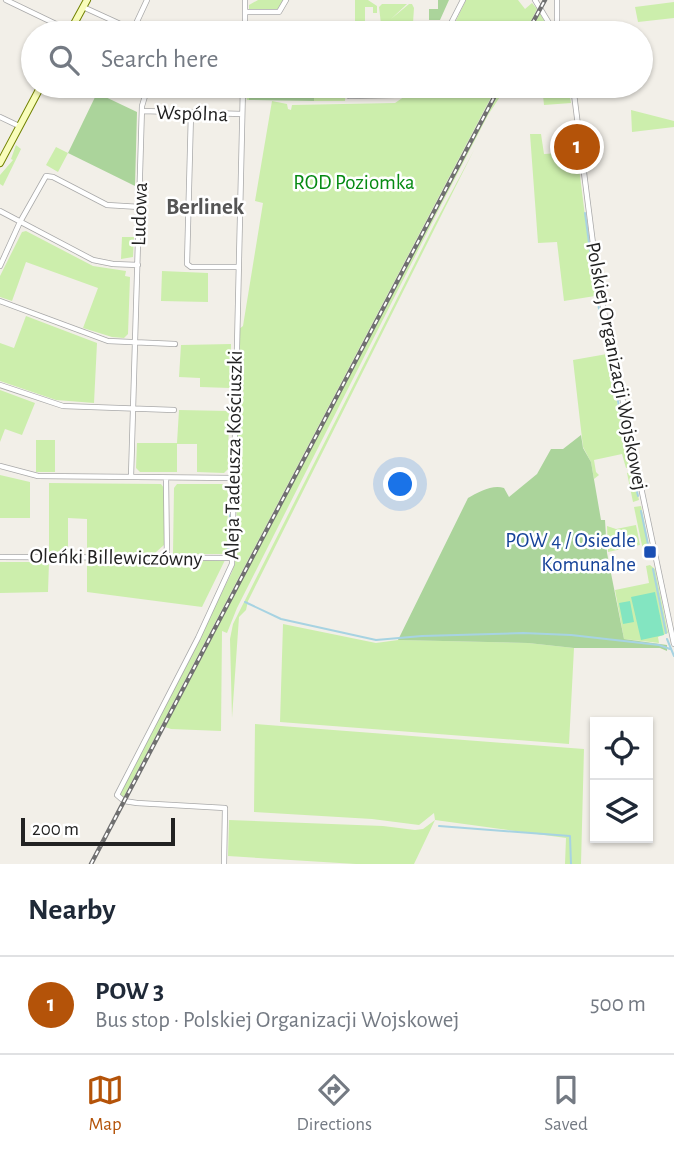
<!DOCTYPE html>
<html lang="en">
<head>
<meta charset="utf-8">
<style>
	body { margin:0; font-family:"Alegreya Sans",sans-serif; background:#f6f6f7; color:#1f2937 }
	.controls { position:absolute; right:21px; bottom:21px; display:grid; overflow:hidden; border-radius:0px; box-shadow:0 2px 5px #0004 }
	.controls button { width:63px; height:63px; display:grid; place-items:center; padding:0; border:0; border-bottom:2px solid #e0e1e3; background:#fff; color:#1f2937; font:35px sans-serif }
	.scale { position:absolute; left:21px; bottom:18px; width:154px; box-sizing:border-box; padding-left:7px; border:4px solid #222; border-top:0; font-size:19px; line-height:24px; white-space:nowrap; color:#222; -webkit-text-stroke:5px #fff; paint-order:stroke }
	.you { position:absolute; left:401px; top:485px; width:24px; height:24px; margin:-18px; border:5px solid #fff; border-radius:50%; background:#1a73e8; box-shadow:0 0 0 10px #1a73e833 }
	.badge { display:grid; place-items:center; width:46px; height:46px; border-radius:50%; background:#b45309; color:#fff; font-size:23px; font-weight:700 }
	.pin { position:absolute; translate:-50% -50%; border:4px solid #fff; box-shadow:0 2px 7px #0006 }
	.list { margin:0; padding:0; list-style:none }
	h2 { display:flex; justify-content:space-between; align-items:center; height:91px; margin:0; padding:0 28px; font-size:30px }
	h2 small { font-size:23px; font-weight:400; color:#747a83 }
	.list li { display:grid; grid-template-columns:46px 1fr auto; gap:21px; align-items:center; box-sizing:border-box; height:98px; padding:0 28px; border-top:2px solid #e0e1e3 }
	.list b { display:block; font-size:26px; white-space:nowrap }
	.list p { margin:0; font-size:23px; white-space:nowrap; color:#747a83 }
	.list em { font-size:23px; font-style:normal; color:#747a83 }
	.icon { flex:none; width:38px; height:38px; fill:none; stroke:currentColor; stroke-width:2; stroke-linecap:round; stroke-linejoin:round }
	.map { position:relative; flex:none; width:674px; height:864px; overflow:hidden }
	.search { position:absolute; background:#fff; box-shadow:0 2px 5px #0004; left:21px; right:21px; top:21px; height:77px; display:flex; align-items:center; gap:18px; box-sizing:border-box; padding:0 24px; border-radius:38px; color:#747a83; font-size:26px }
	.sheet { height:189px; background:#fff }
	nav { display:flex; justify-content:space-around; align-items:center; box-sizing:border-box; height:98px; border-top:2px solid #e0e1e3; background:#fff; font-size:19px; color:#747a83 }
	nav a { display:grid; justify-items:center; gap:4px }
	nav .on { color:#b45309 }
	.map>svg:first-child { display:block }
	.grass { fill:#cceeac }
	.forest { fill:#abd49b }
	.pitch { fill:#83e5c1 }
	.lines { fill:none; stroke-linecap:round; stroke-linejoin:round }
	.stream { stroke:#a7d3e2; stroke-width:2 }
	.minor-casing { stroke:#a9a9a9; stroke-width:6 }
	.secondary-casing { stroke:#718200; stroke-width:8 }
	.minor { stroke:#fff; stroke-width:4.5 }
	.secondary { stroke:#f9fdbb; stroke-width:6 }
	.rail-casing { stroke:#707070; stroke-width:4.5 }
	.rail { stroke:#fff; stroke-width:2; stroke-dasharray:5; stroke-linecap:butt }
	.transit-dot { fill:#1a4fb4; stroke:#fff; stroke-width:2.5 }
	.labels { text-anchor:middle; stroke-width:5; stroke-linejoin:round; paint-order:stroke }
	.street-label { font-size:21px; fill:#222; stroke:#fff }
	.park-label { font-size:21px; fill:#068a13; stroke:#fff }
	.transit-label { font-size:21px; fill:#164399; stroke:#fff; text-anchor:end }
	.neighbourhood-label { font-size:23px; font-weight:bold; fill:#555; stroke:#fff }
</style>
</head>
<body>
<div class="map">
<svg width="674" height="864" viewBox="0 0 674 864">
	<rect width="100%" height="100%" fill="#f2efe8"/>
	<!-- grass -->
	<path class="grass" d="M258,0H283L277,10L249,9V5Z
		M355,0H368L377,6V13H373V7H365V33L355,32Z
		M466,0H518L525,9L532,3L537,9L525,33H450Z
		M674,2V18L638,22L635,7Z
		M382,4H407L391,19L409,4H412L414,8L413,23L381,24L379,7Z
		M540,13L549,30L546,33H529Z
		M245,86H252V90L296,91L297,86H300V92L309,91V86H315V91L317,86H346L345,101H314V98H304V94L253,93L249,100H247L246,95L245,102Z
		M417,86H497L123,798L118,793L153,730L232,572C241,544 237,529 236,502C235,469 238,436 240,403L244,393L242,389L238,388L239,329L243,326L263,203L255,201L272,101L287,104L288,109L291,110L292,105L395,103L408,94L407,91Z
		M501,86H507L488,115L438,211L237,608L227,633L222,631L221,731L171,729L165,727Z
		M542,86H568L571,103L544,105Z
		M631,110L674,121V127L632,132Z
		M530,134H541L544,154L577,152L595,296L564,301L557,242L538,243Z
		M16,145L21,149L3,186L0,184V175L13,160L11,159Z
		M56,147L68,153L58,172L46,165Z
		M474,150L248,601L246,610L239,617L232,718L230,639L233,624L434,225Z
		M26,231L93,266L126,271L125,276L130,277L128,334L124,338L112,337L83,328L98,288L26,262L12,301L0,297V276L22,232Z
		M122,237H134L133,257L121,259Z
		M162,271L208,273V302L161,301Z
		M26,316L97,343L94,403L56,400L0,381V343L14,348Z
		M231,344L230,388L200,387V378L179,377L181,345Z
		M607,354L625,440H628L634,466L626,468L622,454L594,460L596,472L599,475L594,479L591,462L583,447L573,360Z
		M0,390L35,403L22,435L5,429L0,442Z
		M179,410L229,411L228,469L224,473L197,472V444H177V472H140L136,468L137,443H177Z
		M36,440H55V472H36Z
		M633,472L639,500L633,502L627,473Z
		M0,475L30,482V518H0Z
		M49,483L161,484L164,488V545L155,553L87,552V519L68,518V552H49Z
		M177,484H224L228,488L227,554H173L174,488Z
		M641,506L651,556L650,559L645,560L634,507Z
		M636,525L640,545L608,552L607,526L616,529Z
		M181,560H225L202,607L87,592V562H173Z
		M0,562H49L48,592L0,593Z
		M650,565L655,569L668,633L658,637L659,643L624,639L615,590L649,583L646,566Z
		M283,624L376,643L398,640L528,643L574,648L569,744L280,722Z
		M255,724L584,749L581,864H565L566,838L435,820L414,864H356L228,856L229,820L383,826L415,830L423,829L435,820L434,813L419,825L372,819L254,812Z"/>
	<!-- forest -->
	<path class="forest" d="M438,0H449L440,20H429V9H438Z
		M97,93L137,112L135,186L68,153Z
		M249,97L314,98V101L249,100Z
		M581,435L583,448L591,462L601,520H605L607,553L624,639L667,645V651L660,648H574L528,643L398,640L468,498C478,492 493,484 504,488L509,497L537,474L551,449H563Z"/>
	<!-- pitch -->
	<path class="pitch" d="M655,592L664,635L641,640L631,597Z
		M630,601L634,622L623,624L619,603Z"/>
	<g class="lines">
		<!-- stream -->
		<path class="stream" d="M585,213L596,295L608,350
			M608,353L631,464
			M633,475L638,496
			M641,511L650,554
			M228,555L230,515
			M653,569L666,633
			M245,602L281,619L376,640L422,636L523,633L571,635L659,645L670,649
			M667,639L674,656
			M439,826L570,836L571,864"/>
		<defs>
			<path id="minor" d="M6,0L58,25
				M535,0L555,33
				M83,7L140,33
				M245,12H279L286,0
				M133,30L147,0
				M245,33V0
				M446,33L463,0
				M550,33L557,22V0
				M573,86L598,283L674,644
				M349,96L395,95L413,86
				M142,111L242,114
				M191,113L187,264L191,267H238
				M0,117L19,126
				M0,211L93,260L113,264L138,265
				M0,266L20,222L46,176L53,177L107,205L140,207
				M0,301L108,341L175,344
				M0,385L63,406L174,410
				M0,466L38,476L234,478
				M131,477L142,106L148,86
				M166,478L167,559
				M0,557L233,558
				M224,864L225,808L137,803L124,801L117,795L198,638L232,564L243,86"/>
			<path id="secondary" d="M69,33L87,0
				M0,163L41,86"/>
		</defs>
		<!-- minor casing -->
		<use href="#minor" class="minor-casing"/>
		<!-- secondary casing -->
		<use href="#secondary" class="secondary-casing"/>
		<!-- minor -->
		<use href="#minor" class="minor"/>
		<!-- secondary -->
		<use href="#secondary" class="secondary"/>
		<defs>
			<path id="rail" d="M527,33L545,0
				M91,864L500,86"/>
		</defs>
		<!-- rail casing -->
		<use href="#rail" class="rail-casing"/>
		<!-- rail -->
		<use href="#rail" class="rail"/>
	</g>
	<!-- markers -->
	<rect class="transit-dot" x="643" y="545" width="14" height="14" rx="3.5"/>
	<g class="labels">
		<!-- street labels -->
		<g class="street-label">
			<text transform="translate(192 113) rotate(2)" y="7">Wspólna</text>
			<text transform="translate(139 214) rotate(-88)" y="7">Ludowa</text>
			<text transform="translate(617 366) rotate(79)" y="7">Polskiej Organizacji Wojskowej</text>
			<text transform="translate(233 455) rotate(-89)" y="7">Aleja Tadeusza Kościuszki</text>
			<text transform="translate(116 557) rotate(1)" y="7">Oleńki Billewiczówny</text>
		</g>
		<!-- park labels -->
		<g class="park-label">
			<text x="354" y="189">ROD Poziomka</text>
		</g>
		<!-- transit labels -->
		<g class="transit-label">
			<text x="636" y="547">POW 4 / Osiedle<tspan x="636" dy="24">Komunalne</tspan></text>
		</g>
		<!-- neighbourhood labels -->
		<g class="neighbourhood-label">
			<text x="205" y="214">Berlinek</text>
		</g>
	</g>
</svg>
<div class="controls">
<button><svg class="icon" aria-label="locate" viewBox="0 0 24 24"><circle cx="12" cy="12" r="6"/><path d="M12 2v4M12 18v4M2 12h4M18 12h4"/></svg></button>
<button><svg class="icon" aria-label="layers" viewBox="0 0 24 24"><path d="M12 4l9 5-9 5-9-5zM3 14l9 5 9-5"/></svg></button>
</div>
<div class="scale">200 m</div>
<div class="you"></div>
<div class="pin badge" style="left:577px;top:147px">1</div>
<div class="search"><svg class="icon" aria-label="search" viewBox="0 0 24 24"><circle cx="10" cy="10" r="6"/><path d="M15 15l6 6"/></svg>Search here</div>
</div>
<section class="sheet">
<h2>Nearby<small></small></h2>
<ul class="list">
<li><span class="badge">1</span><div><b>POW 3</b><p>Bus stop · Polskiej Organizacji Wojskowej</p></div><em>500 m</em></li>
</ul>
</section>
<nav>
<a class="on"><svg class="icon" aria-label="map" viewBox="0 0 24 24"><path d="M3 6l6-2 6 2 6-2v14l-6 2-6-2-6 2zM9 4v14M15 6v14"/></svg>Map</a>
<a><svg class="icon" aria-label="directions" viewBox="0 0 24 24"><path d="M12 3l9 9-9 9-9-9zM9 14v-3h6M13 9l2 2-2 2"/></svg>Directions</a>
<a><svg class="icon" aria-label="saved" viewBox="0 0 24 24"><path d="M7 4h10v16l-5-4-5 4z"/></svg>Saved</a>
</nav>
</body>
</html>
